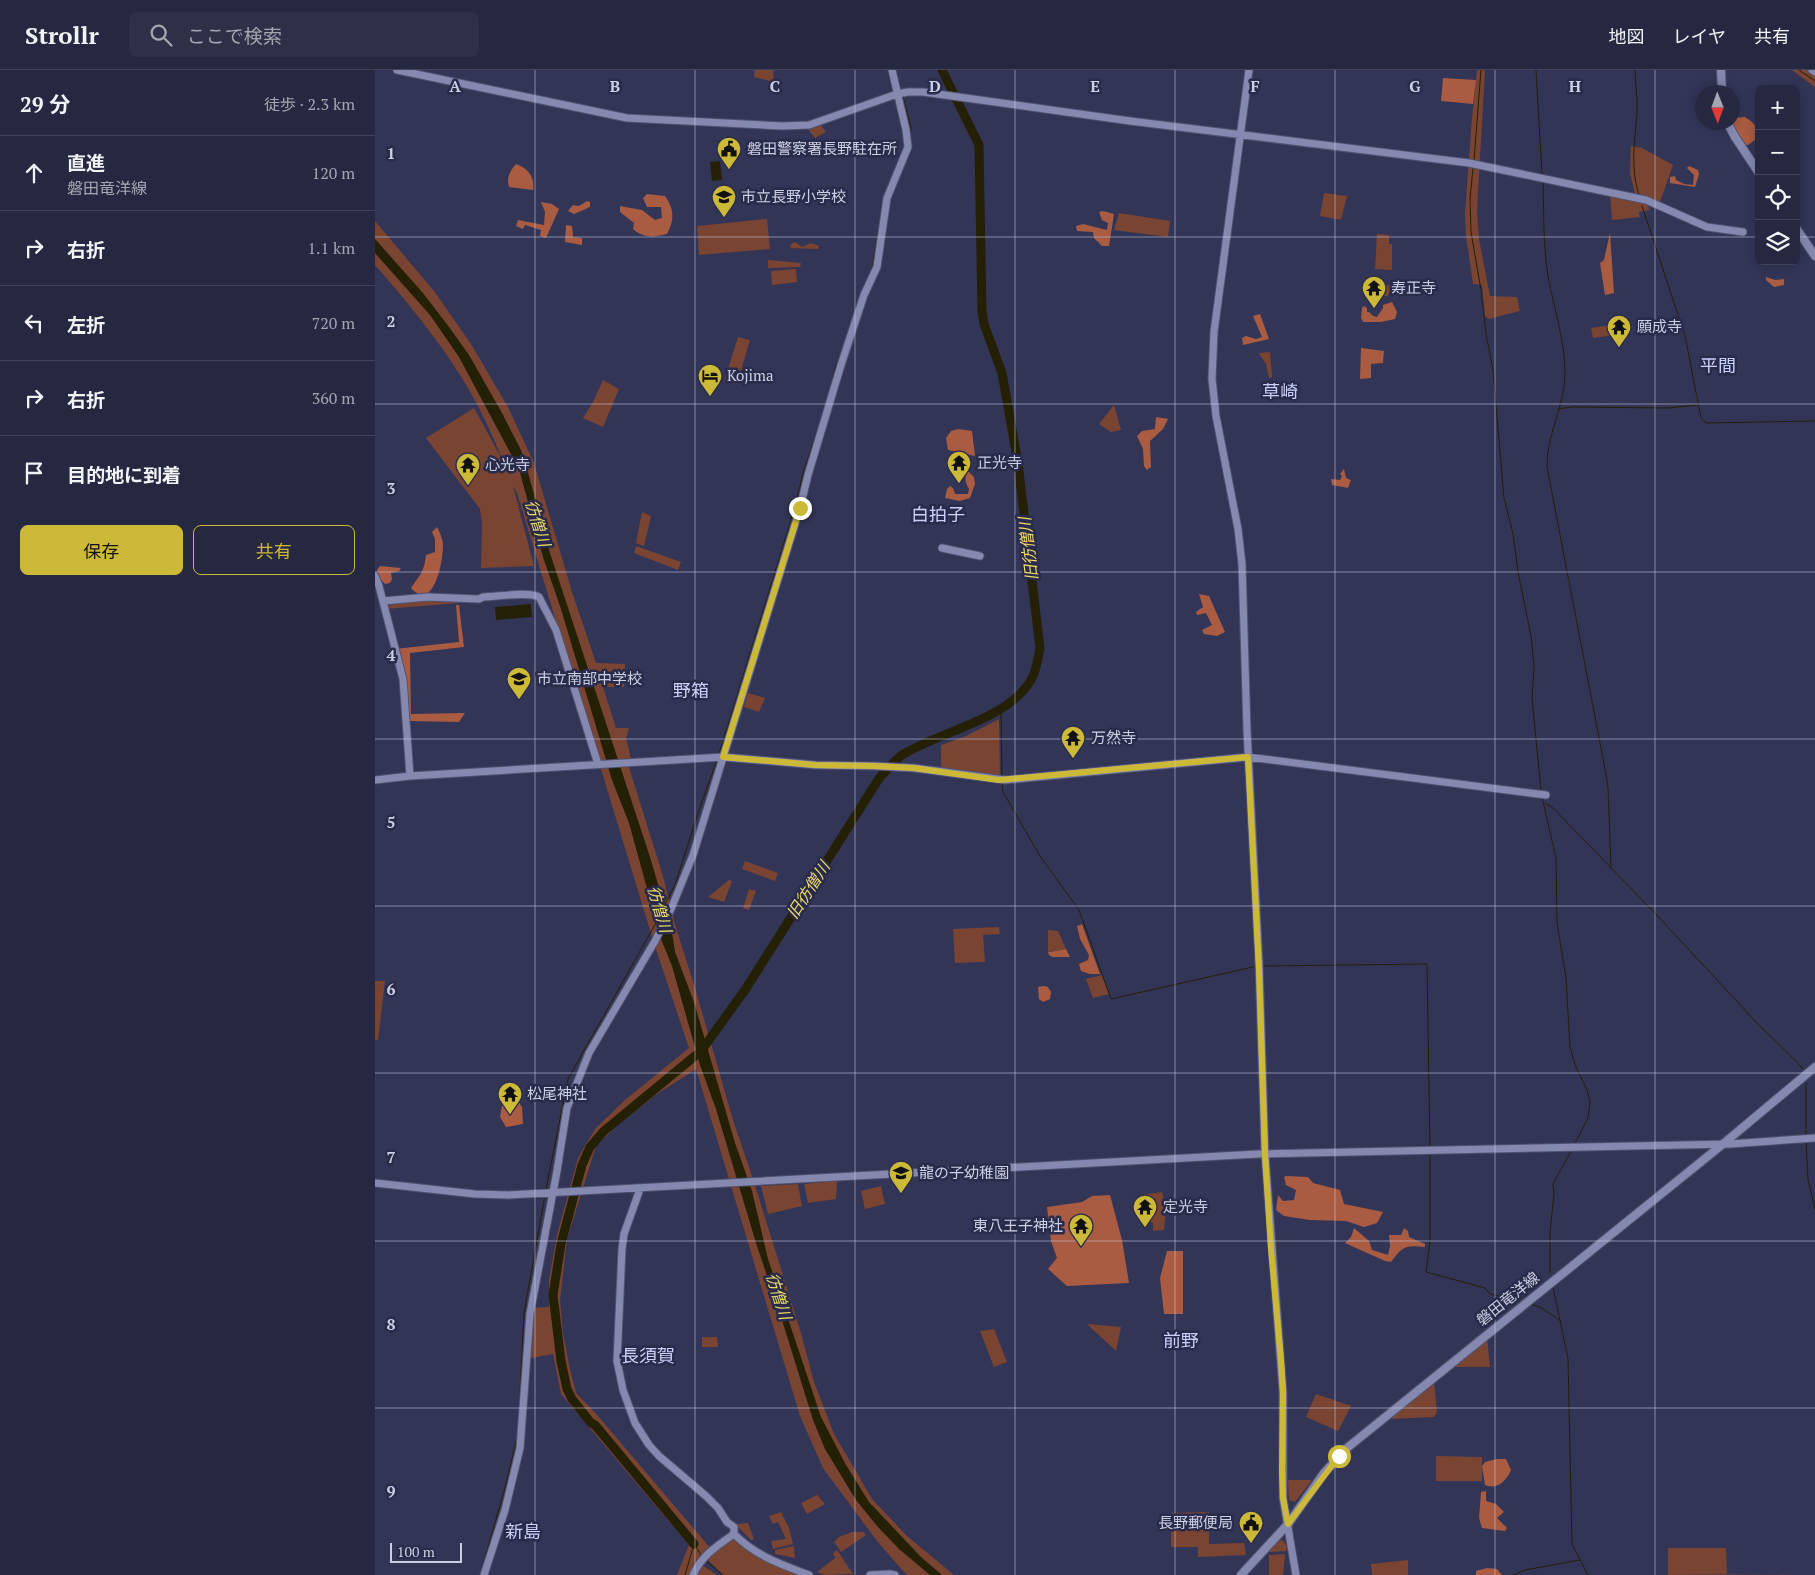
<!DOCTYPE html>
<html lang="ja">
<head>
<meta charset="utf-8">
<style>
	body { margin:0; font-family:"PT Serif","Noto Sans JP",serif; background:#2e3048; color:#f1f3f6 }
	.controls { position:absolute; right:15px; top:15px; display:grid; overflow:hidden; border-radius:8px; box-shadow:0 2px 12px #0003 }
	.controls button { width:45px; height:45px; display:grid; place-items:center; padding:0; border:0; border-bottom:1px solid #42445a; background:#262841; color:#f1f3f6; font:25px sans-serif }
	.compass { position:absolute; left:1320px; top:15px; width:45px; height:45px; border-radius:50%; background:#262841; box-shadow:0 2px 12px #0003; rotate:179deg }
	.scale { position:absolute; left:15px; bottom:12px; width:72px; box-sizing:border-box; padding-left:5px; border:2px solid #cdd0e5; border-top:0; font-size:14px; line-height:18px; white-space:nowrap; color:#cdd0e5; -webkit-text-stroke:4px #292b4b; paint-order:stroke }
	.stop { position:absolute; width:15px; height:15px; margin:-11px; border:4px solid #cdb938; border-radius:50%; background:#fff }
	.stop.end { background:#cdb938; border-color:#fff; box-shadow:0 1px 5px #0008 }
	.list { margin:0; padding:0; list-style:none }
	h2 { display:flex; justify-content:space-between; align-items:center; height:65px; margin:0; padding:0 20px; font-size:21px }
	h2 small { font-size:16px; font-weight:400; color:#a4a6b1 }
	.list li { display:grid; grid-template-columns:32px 1fr auto; gap:15px; align-items:center; box-sizing:border-box; height:75px; padding:0 20px; border-top:1px solid #42445a }
	.list b { display:block; font-size:19px; white-space:nowrap }
	.list p { margin:0; font-size:16px; white-space:nowrap; color:#a4a6b1 }
	.list em { font-size:16px; font-style:normal; color:#a4a6b1 }
	.actions { display:flex; gap:10px; padding:15px 20px }
	.actions a { flex:1; padding:11px 0; border:1px solid #cdb938; border-radius:8px; text-align:center; font-size:18px; color:#cdb938 }
	.actions .main { background:#cdb938; color:#111 }
	.icon { flex:none; width:28px; height:28px; fill:none; stroke:currentColor; stroke-width:2; stroke-linecap:round; stroke-linejoin:round }
	.map { position:relative; flex:none; width:1440px; height:1505px; overflow:hidden }
	header { display:flex; align-items:center; gap:30px; box-sizing:border-box; height:70px; padding:0 25px; background:#262841; border-bottom:1px solid #42445a }
	header strong { font-size:24px }
	nav { display:flex; gap:28px; margin-inline-start:auto; font-size:18px }
	.search { width:350px; height:45px; background:#2e3048; display:flex; align-items:center; gap:12px; box-sizing:border-box; padding:0 18px; border-radius:8px; color:#a4a6b1; font-size:19px }
	main { display:flex }
	aside { flex:1; background:#262841 }
	.map>svg:first-child { display:block }
	.green { fill:#7a4432 }
	.forest { fill:#a95c41 }
	.water { fill:#242005 }
	.lines { fill:none; stroke-linecap:round; stroke-linejoin:round }
	.stream { stroke:#242005; stroke-width:1 }
	.river { stroke:#242005; stroke-width:9 }
	.tertiary-casing { stroke:#50526e; stroke-width:9 }
	.secondary-casing { stroke:#50526e; stroke-width:10 }
	.tertiary { stroke:#8589b0; stroke-width:7 }
	.secondary { stroke:#8589b0; stroke-width:8 }
	.route { stroke:#cdb938; stroke-width:6 }
	.grid { fill:none; stroke:#cdd0e5; stroke-width:1; stroke-opacity:0.55 }
	.labels { text-anchor:middle; stroke-width:5; stroke-linejoin:round; paint-order:stroke }
	.poi-label { font-size:15px; fill:#cdd0e5; stroke:#292b4b; text-anchor:start }
	.street-label { font-size:15px; fill:#cdd0e5; stroke:#292b4b }
	.water-label { font-size:16px; font-style:italic; fill:#efdb67; stroke:#292b4b }
	.quarter-label { font-size:18px; fill:#cbd0fa; stroke:#292b4b }
	.grid-label { font-size:16px; text-anchor:middle; font-weight:bold; fill:#cdd0e5; stroke:#292b4b; stroke-width:5; stroke-linejoin:round; paint-order:stroke }
</style>
</head>
<body>
<header>
<strong>Strollr</strong>
<div class="search"><svg class="icon" aria-label="search" viewBox="0 0 24 24"><circle cx="10" cy="10" r="6"/><path d="M15 15l6 6"/></svg>ここで検索</div>
<nav><a>地図</a><a>レイヤ</a><a>共有</a></nav>
</header>
<main>
<aside>
<h2>29 分<small>徒歩 · 2.3 km</small></h2>
<ul class="list">
<li><svg class="icon" aria-label="ahead" viewBox="0 0 24 24"><path d="M12 20V5M6 11l6-6 6 6"/></svg><div><b>直進</b><p>磐田竜洋線</p></div><em>120 m</em></li>
<li><svg class="icon" aria-label="right" viewBox="0 0 24 24"><path d="M7 20v-9h11M14 6l5 5-5 5"/></svg><div><b>右折</b></div><em>1.1 km</em></li>
<li><svg class="icon" aria-label="left" viewBox="0 0 24 24"><path d="M17 20v-9H6M10 6l-5 5 5 5"/></svg><div><b>左折</b></div><em>720 m</em></li>
<li><svg class="icon" aria-label="right" viewBox="0 0 24 24"><path d="M7 20v-9h11M14 6l5 5-5 5"/></svg><div><b>右折</b></div><em>360 m</em></li>
<li><svg class="icon" aria-label="arrive" viewBox="0 0 24 24"><path d="M6 21V4h12l-3 4 3 4H6"/></svg><div><b>目的地に到着</b></div></li>
</ul>
<div class="actions"><a class="main">保存</a><a>共有</a></div>
</aside>
<div class="map">
<svg width="1440" height="1505" viewBox="0 0 1440 1505">
	<rect width="100%" height="100%" fill="#333557"/>
	<!-- green -->
	<path class="green" d="M380,0H398L399,12L379,7Z
		M1102,0H1110L1102,140L1104,169L1115,226L1142,227L1145,241L1114,249L1110,246L1107,215L1098,214L1091,166L1090,144L1097,48Z
		M1417,0H1437L1440,2V17Z
		M446,55L451,62L440,68L433,59Z
		M1256,76L1267,78L1298,95L1284,135L1270,131L1275,140L1264,142L1265,147L1237,150L1235,123L1260,129L1262,132L1255,103Z
		M949,123L972,126L966,150L945,146Z
		M744,143L795,151L793,167L739,160Z
		M392,149L395,179L324,185L322,156Z
		M0,151L59,221L96,274L133,337L159,393L197,522L221,593L250,594L249,617H228L241,658H254L251,668L256,689L252,691L288,806L299,851L320,918L358,1050L377,1106L426,1263L439,1312L459,1364L497,1429L532,1466L579,1505H533L528,1501L502,1471L448,1398L425,1346L321,999L279,1026L243,1055L221,1076L192,1169L185,1230L188,1263L194,1295L201,1323L223,1346L337,1480L359,1464L386,1489L429,1505H348L330,1487L324,1493L342,1505H302L314,1475L186,1324L178,1284L151,1289L156,1238L174,1237V1210L182,1165L203,1088L211,1074L221,1058L250,1030L314,978L278,870L142,423L138,416L159,496L106,498L107,454L105,439L51,368L99,338L128,391C122,377 116,362 109,348C82,292 41,242 0,195Z
		M1002,164L1014,165V174H1017V200L1000,199Z
		M420,172L427,177L436,173L444,176L443,179L416,178L415,175Z
		M393,190L426,193L425,197L393,198Z
		M421,199L422,212L397,215L396,201Z
		M1001,215H1021L1022,222L1015,221L1013,226H1003Z
		M1238,255L1239,265L1218,268L1216,258Z
		M363,267L375,270L362,314L349,312Z
		M895,282L897,307L894,308L891,294L884,283Z
		M228,310L244,319L228,357L208,348L218,332Z
		M739,335L746,360L736,362L724,354Z
		M267,442L276,446L269,476L261,473Z
		M261,476L306,492L303,500L259,483Z
		M84,530V533L10,539L8,531Z
		M373,623L390,628L384,642L369,637Z
		M624,649L625,708L566,699V675L589,667Z
		M370,791L403,803L400,811L367,799Z
		M354,810L357,811L349,832L333,827Z
		M374,819L381,821L374,840L368,838Z
		M624,857L625,864L608,865L610,892L580,893L578,859Z
		M673,860L683,861L691,879L673,882Z
		M727,905L734,924L718,928L711,909Z
		M0,911H10L3,970H0Z
		M462,1111L461,1129L433,1133L429,1114Z
		M423,1114L427,1136L393,1144L386,1116Z
		M506,1116L510,1134L490,1139L486,1121Z
		M787,1122L791,1139L789,1160L778,1161V1153L771,1150L765,1125Z
		M712,1254L746,1257L741,1281Z
		M619,1259L632,1292L619,1297L605,1261Z
		M327,1267H342L343,1277H327Z
		M1112,1267L1115,1297H1076Z
		M1059,1312L1062,1342L1059,1347L1015,1349Z
		M941,1324L976,1336L963,1361L931,1347Z
		M1061,1386L1107,1387V1411H1061Z
		M913,1410H937L920,1432L914,1430Z
		M442,1425L450,1434L432,1444L426,1433Z
		M406,1442L414,1458L418,1474L398,1479L396,1471L411,1469L403,1452L398,1454L394,1446Z
		M834,1442V1474L869,1473L871,1485L823,1487V1477H796V1443Z
		M373,1453L379,1469L376,1470L362,1456V1454Z
		M477,1462H488L491,1465L466,1482L459,1472L464,1467Z
		M908,1470L912,1477L911,1481L894,1482L901,1471Z
		M419,1476L420,1488L400,1484V1480Z
		M1293,1478H1351L1352,1504H1419L1293,1505Z
		M462,1480L478,1504L450,1505L442,1502L460,1488L458,1483Z
		M910,1484L908,1505H894V1485Z
		M1033,1490V1505H997L996,1494Z"/>
	<!-- forest -->
	<path class="forest" d="M1068,8L1101,10L1098,34L1066,31Z
		M1370,47C1378,52 1384,57 1384,67L1373,75H1365L1356,53L1358,52V48Z
		M141,94C153,98 160,107 158,120L134,117C131,108 135,101 141,94Z
		M1314,96L1323,100L1324,104L1320,117L1295,113V107L1300,106L1301,110L1309,114L1318,115L1319,105L1312,98Z
		M272,124L290,126C299,139 300,149 292,164C278,167 270,169 258,159L259,153L245,142V136L267,140L280,150L287,148L286,137H272L268,128Z
		M212,131L215,132V137L199,144L193,141L198,135L204,136Z
		M166,132L177,134L184,139L171,168L165,166L166,160L150,155L148,159L141,156L143,150L169,155L170,142Z
		M728,141L739,144L734,176H727L719,168L718,162L702,161L701,156L708,154L732,160L733,153L727,150L724,142Z
		M191,155L197,156L198,167L207,168V175L190,172Z
		M1235,163L1239,223L1230,225L1225,193L1229,190Z
		M1391,207L1400,210L1409,209V215L1399,217L1391,210Z
		M1017,232L1022,242L1020,249L1006,252H988L986,248L987,238L989,236L992,238V242H994L998,246L1002,247L1008,238V235Z
		M885,244L894,269L868,275L867,268L871,266L881,269L887,267L878,246Z
		M986,278L1009,281L1008,293L996,294V308L985,309Z
		M781,347L793,349L788,359L775,371L776,397L772,400L769,396L768,379L762,366L767,361L780,359Z
		M583,359L597,361L600,386L573,380L571,368L576,361Z
		M969,399L971,408L976,410L973,418L957,415L956,409L965,410L967,406L965,404Z
		M593,401L599,407L600,414L595,428L585,431L570,428L572,419L575,416L578,418L580,424H593L594,419C590,412 589,408 593,401Z
		M62,457C65,463 68,469 68,476C68,491 59,543 36,518C45,505 49,502 51,485L60,482V469L57,462Z
		M5,496L26,498L24,501L16,503L17,509L15,513L10,514L6,510L2,500Z
		M824,524L834,526L850,562L842,566L829,564L827,560L837,555L831,543L822,545L821,542L828,537Z
		M81,535H84L89,577L35,583L36,644L90,643L84,652L33,651L20,579L84,572Z
		M707,854L725,904H715L706,901L704,894L713,890L714,885L705,869L702,856Z
		M691,879L695,887H677L674,885L673,882H675Z
		M669,916L673,917L676,922L675,929L668,932L664,929L663,917Z
		M128,1031H143L147,1037L148,1054L131,1057L125,1047Z
		M911,1106L933,1107L938,1113L965,1120L969,1134L1008,1142L1002,1153L989,1157L971,1151L935,1150L909,1146L901,1140L903,1125L908,1131L919,1130L921,1120L911,1115L909,1107Z
		M735,1125L747,1170L754,1213L692,1216L673,1199L682,1188L676,1171L672,1137L707,1132L717,1126Z
		M979,1158L994,1171L997,1180L1013,1185L1015,1176L1014,1165H1026L1029,1158L1033,1161L1034,1167L1050,1174V1177C1030,1175 1028,1176 1016,1192L1010,1191L970,1173L976,1167Z
		M792,1181H808V1244H789L785,1208Z
		M1122,1389H1131L1136,1400C1131,1411 1123,1420 1110,1415L1107,1396L1110,1392Z
		M1111,1421V1431L1121,1434L1129,1442L1122,1448L1132,1458L1130,1461L1107,1458L1104,1448L1106,1422Z
		M1112,1498L1122,1499L1127,1505H1101V1501Z"/>
	<!-- water -->
	<path class="water" d="M345,91L347,110L337,111L335,92Z
		M0,169L48,223L74,257L94,285L127,343L146,380L152,399L175,483L275,787L297,862L300,882L319,932L360,1073L377,1121L393,1189L446,1347L471,1395L494,1432L546,1487L567,1505H555L524,1479L502,1456L481,1430L450,1379L438,1350L407,1250L381,1173L341,1039L325,995L297,896L286,869L254,753L237,710L186,539L168,487L144,399L84,287L55,245L0,183Z
		M156,534L157,547L121,550L120,537Z"/>
	<g class="lines">
		<!-- stream -->
		<path class="stream" d="M521,0L523,9
			M1161,0L1167,104
			M1260,0C1260,14 1263,29 1262,43C1260,70 1255,98 1264,125
			M1424,0L1440,11
			M528,27L536,57L535,67
			M1099,91L1106,0
			M1098,98L1095,129L1096,162L1106,220L1111,264L1118,300L1129,428L1138,464L1143,502L1156,566L1159,596L1157,628L1166,721
			M1168,111C1169,142 1168,175 1173,206C1179,239 1190,270 1190,304C1190,335 1171,366 1172,397L1230,699L1233,717L1236,798
			M1267,136L1310,266L1326,348L1331,353L1440,351
			M497,200L508,130L523,93
			M455,320L460,299L488,220
			M1183,339L1197,337L1293,338L1322,335
			M626,640L627,707
			M344,684L420,437L428,403L442,362
			M627,714L628,722L665,786L704,840L736,929L882,896
			M1167,727L1181,788L1182,853L1191,908L1195,977L1200,995L1212,1020L1215,1031L1213,1048L1200,1073
			M1170,733L1178,738L1277,840L1383,954L1422,992L1428,999
			M289,836L300,815L324,740L342,690
			M888,896L1052,894L1055,1079
			M1431,1066V1014
			M1431,1070L1433,1110L1440,1139
			M1055,1083V1171L1051,1202L1110,1218L1115,1224L1143,1231
			M171,1119L193,1009L282,851
			M1175,1203V1162L1179,1124L1178,1114L1196,1081
			M1178,1217L1193,1289L1197,1474L1213,1505
			M1155,1234L1165,1237L1186,1251
			M143,1362L149,1243L170,1125
			M319,1474L327,1486
			M331,1491L348,1505
			M105,1505L130,1418L142,1368
			M310,1505L319,1474
			M1138,1505L1150,1500L1205,1490"/>
		<!-- river -->
		<path class="river" d="M319,1474L220,1355L216,1353L197,1329L192,1319L186,1291L178,1225L186,1174L207,1095L215,1077L229,1061L326,981L370,920L505,707C512,700 519,691 527,685C565,661 636,649 657,608C662,599 663,587 665,578L643,393L627,303L609,254L607,241L604,75L567,0"/>
		<defs>
			<path id="tertiary" d="M22,0L252,48L407,56L434,55L522,24L533,22H548L755,51L1094,93L1271,130L1332,157L1368,162
				M874,0L839,262L837,309L841,346L863,459L867,494L872,660L884,893L890,1084L908,1322V1428L921,1505
				M1437,0L1440,2
				M567,478L605,486
				M0,506L4,516L28,609L35,706
				M8,531L53,527L104,529L108,527C122,527 152,521 164,527L181,560L223,694
				M0,710L35,706L348,687L441,695L500,696L539,698L630,710L873,687L1171,725
				M0,1113L100,1124L133,1125L883,1084L1355,1074L1440,1068
				M265,1119L249,1164L247,1179L242,1291L248,1320L260,1353L274,1375L284,1386L331,1426L343,1438L352,1452L359,1457V1464C381,1486 405,1494 434,1505
				M109,1505L130,1440L145,1378L155,1244L182,1101L192,1038L214,983L280,871L296,839L318,785L425,438L433,405L466,295L489,225L502,197L512,128L533,77L531,60L517,0
				M318,1505C326,1486 343,1475 359,1464
				M495,1505L515,1504L520,1505"/>
			<path id="secondary" d="M1346,0L1347,22
				M1352,52L1360,67L1384,103
				M1421,158L1440,186
				M866,1505L913,1454L949,1403L972,1378L1348,1074L1440,997"/>
		</defs>
		<!-- tertiary casing -->
		<use href="#tertiary" class="tertiary-casing"/>
		<!-- secondary casing -->
		<use href="#secondary" class="secondary-casing"/>
		<!-- tertiary -->
		<use href="#tertiary" class="tertiary"/>
		<!-- secondary -->
		<use href="#secondary" class="secondary"/>
	</g>
	<g class="lines">
		<!-- route -->
		<path class="route" d="M425,438L348,687L441,695L500,696L539,698L624,710L873,687L884,899L890,1084L896,1179L906,1290L908,1322L907,1401L908,1428L913,1454L964,1386"/>
	</g>
	<!-- grid -->
	<path class="grid" d="M160,0V1505M320,0V1505M480,0V1505M640,0V1505M800,0V1505M960,0V1505M1120,0V1505M1280,0V1505M0,167H1384M1421,167H1440M0,334H1440M0,502H1440M0,669H1440M0,836H1440M0,1003H1440M0,1171H1440M0,1338H1440"/>
	<!-- icons -->
	<defs>
		<symbol id="civic-pin" viewBox="-11 -11 22 30"><path d="M0 17L-7.5 6A9.5 9.5 0 1 1 7.5 6Z" fill="#cdb938" stroke="#292b4b"/><path d="M-.6-6.5H3V-4.5H.6V-3L4-1V1h2V6H-6V1h2V-1L-.6-3ZM-1.2 2.5V6h2.4V2.5Z" fill="#111"/></symbol>
		<symbol id="school-pin" viewBox="-11 -11 22 30"><path d="M0 17L-7.5 6A9.5 9.5 0 1 1 7.5 6Z" fill="#cdb938" stroke="#292b4b"/><path d="M0-5L7-2L0 1L-7-2ZM-4 1L0 2.5L4 1V4Q0 6-4 4Z" fill="#111"/></symbol>
		<symbol id="temple-pin" viewBox="-11 -11 22 30"><path d="M0 17L-7.5 6A9.5 9.5 0 1 1 7.5 6Z" fill="#cdb938" stroke="#292b4b"/><path d="M0-6L5-2H3V0L6.5 2.5H4V6H1.5V3h-3V6H-4V2.5H-6.5L-3 0V-2H-5Z" fill="#111"/></symbol>
		<symbol id="hotel-pin" viewBox="-11 -11 22 30"><path d="M0 17L-7.5 6A9.5 9.5 0 1 1 7.5 6Z" fill="#cdb938" stroke="#292b4b"/><path d="M-6-4.5h1.5V1H6V5H4.5V3h-9V5H-6ZM-4 0a1.8 1.8 0 1 1 3.6 0ZM.5 0V-2.5h3Q6-2.5 6 0Z" fill="#111"/></symbol>
	</defs>
	<g fill-rule="evenodd">
		<use href="#civic-pin" x="340" y="65" width="28" height="38"/>
		<use href="#school-pin" x="335" y="113" width="28" height="38"/>
		<use href="#temple-pin" x="985" y="204" width="28" height="38"/>
		<use href="#temple-pin" x="1230" y="243" width="28" height="38"/>
		<use href="#hotel-pin" x="321" y="292" width="28" height="38"/>
		<use href="#temple-pin" x="570" y="379" width="28" height="38"/>
		<use href="#temple-pin" x="79" y="381" width="28" height="38"/>
		<use href="#school-pin" x="130" y="595" width="28" height="38"/>
		<use href="#temple-pin" x="684" y="654" width="28" height="38"/>
		<use href="#temple-pin" x="121" y="1010" width="28" height="38"/>
		<use href="#school-pin" x="512" y="1089" width="28" height="38"/>
		<use href="#temple-pin" x="756" y="1123" width="28" height="38"/>
		<use href="#temple-pin" x="692" y="1142" width="28" height="38"/>
		<use href="#civic-pin" x="862" y="1439" width="28" height="38"/>
	</g>
	<g class="labels">
		<!-- poi labels -->
		<g class="poi-label">
			<text x="372" y="84">磐田警察署長野駐在所</text>
			<text x="366" y="132">市立長野小学校</text>
			<text x="1016" y="223">寿正寺</text>
			<text x="1262" y="262">願成寺</text>
			<text x="352" y="311">Kojima</text>
			<text x="602" y="398">正光寺</text>
			<text x="110" y="400">心光寺</text>
			<text x="162" y="614">市立南部中学校</text>
			<text x="716" y="673">万然寺</text>
			<text x="152" y="1029">松尾神社</text>
			<text x="544" y="1108">龍の子幼稚園</text>
			<text x="788" y="1142">定光寺</text>
			<text x="688" y="1161" text-anchor="end">東八王子神社</text>
			<text x="858" y="1458" text-anchor="end">長野郵便局</text>
		</g>
		<!-- street labels -->
		<g class="street-label">
			<text transform="translate(1133 1229) rotate(-39)" y="5">磐田竜洋線</text>
		</g>
		<!-- water labels -->
		<g class="water-label">
			<text transform="translate(163 453) rotate(72)" y="6">彷僧川</text>
			<text transform="translate(653 479) rotate(-97)" y="6">旧彷僧川</text>
			<text transform="translate(433 820) rotate(-57)" y="6">旧彷僧川</text>
			<text transform="translate(285 839) rotate(74)" y="6">彷僧川</text>
			<text transform="translate(404 1226) rotate(72)" y="6">彷僧川</text>
		</g>
		<!-- quarter labels -->
		<g class="quarter-label">
			<text x="1343" y="302">平間</text>
			<text x="905" y="328">草崎</text>
			<text x="563" y="451">白拍子</text>
			<text x="316" y="627">野箱</text>
			<text x="806" y="1277">前野</text>
			<text x="273" y="1292">長須賀</text>
			<text x="148" y="1468">新島</text>
		</g>
	</g>
	<g class="grid-label">
		<text x="80" y="22">A</text>
		<text x="240" y="22">B</text>
		<text x="400" y="22">C</text>
		<text x="560" y="22">D</text>
		<text x="720" y="22">E</text>
		<text x="880" y="22">F</text>
		<text x="1040" y="22">G</text>
		<text x="1200" y="22">H</text>
		<text x="16" y="89">1</text>
		<text x="16" y="257">2</text>
		<text x="16" y="424">3</text>
		<text x="16" y="591">4</text>
		<text x="16" y="758">5</text>
		<text x="16" y="925">6</text>
		<text x="16" y="1093">7</text>
		<text x="16" y="1260">8</text>
		<text x="16" y="1427">9</text>
	</g>
</svg>
<div class="controls">
<button>+</button>
<button>−</button>
<button><svg class="icon" aria-label="locate" viewBox="0 0 24 24"><circle cx="12" cy="12" r="6"/><path d="M12 2v4M12 18v4M2 12h4M18 12h4"/></svg></button>
<button><svg class="icon" aria-label="layers" viewBox="0 0 24 24"><path d="M12 4l9 5-9 5-9-5zM3 14l9 5 9-5"/></svg></button>
</div>
<svg class="compass" viewBox="-18 -18 36 36"><path d="M0-13l5 13h-10z" fill="#e53935"/><path d="M0 13l5-13h-10z" fill="#a4a6b1"/></svg>
<div class="scale">100 m</div>
<div class="stop" style="left:964px;top:1386px"></div>
<div class="stop end" style="left:425px;top:438px"></div>
</div>
</main>
</body>
</html>
